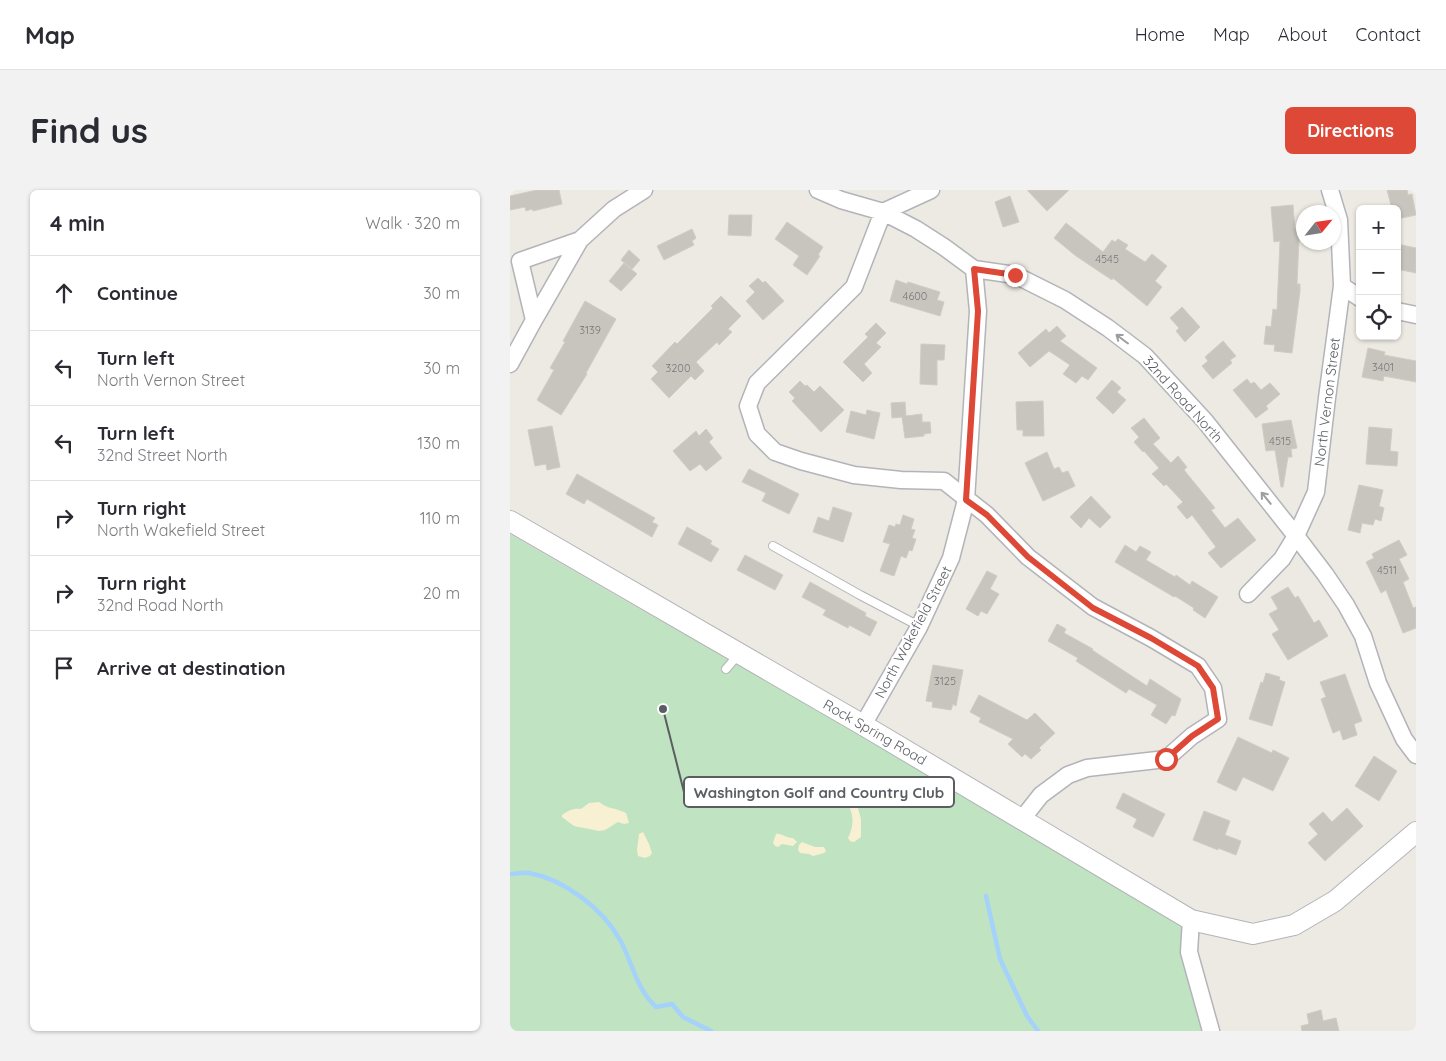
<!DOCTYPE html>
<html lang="en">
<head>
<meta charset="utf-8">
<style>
	body { margin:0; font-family:Quicksand,sans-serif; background:#f2f2f3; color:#2b2b33 }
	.controls { position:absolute; right:15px; top:15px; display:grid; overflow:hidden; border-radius:8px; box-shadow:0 1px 4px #0004 }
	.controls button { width:45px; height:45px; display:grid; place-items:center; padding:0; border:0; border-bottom:1px solid #e1e1e2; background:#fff; color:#2b2b33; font:25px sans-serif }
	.compass { position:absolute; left:786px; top:15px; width:45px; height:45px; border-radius:50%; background:#fff; box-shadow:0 1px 4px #0004; rotate:60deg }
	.stop { position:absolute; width:15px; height:15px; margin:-11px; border:4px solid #de4836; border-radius:50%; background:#fff }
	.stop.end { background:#de4836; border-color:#fff; box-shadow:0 1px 5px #0008 }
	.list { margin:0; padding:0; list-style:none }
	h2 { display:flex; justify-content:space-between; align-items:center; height:65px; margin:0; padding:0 20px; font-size:21px }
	h2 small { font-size:16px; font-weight:400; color:#7c7c81 }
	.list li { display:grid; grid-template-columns:32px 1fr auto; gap:15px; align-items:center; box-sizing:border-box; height:75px; padding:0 20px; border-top:1px solid #e1e1e2 }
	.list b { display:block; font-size:19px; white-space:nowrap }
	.list p { margin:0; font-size:16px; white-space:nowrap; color:#7c7c81 }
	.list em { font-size:16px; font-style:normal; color:#7c7c81 }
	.icon { flex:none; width:28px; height:28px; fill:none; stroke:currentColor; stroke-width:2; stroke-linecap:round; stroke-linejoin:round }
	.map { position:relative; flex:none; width:906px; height:841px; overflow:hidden; border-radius:8px }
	header { display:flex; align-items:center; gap:30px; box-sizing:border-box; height:70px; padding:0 25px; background:#fff; border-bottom:1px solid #e1e1e2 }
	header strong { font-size:24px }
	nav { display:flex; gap:28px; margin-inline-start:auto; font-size:18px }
	.intro { display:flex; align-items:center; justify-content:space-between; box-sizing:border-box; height:120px; padding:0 30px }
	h1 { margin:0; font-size:35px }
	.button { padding:12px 22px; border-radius:8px; background:#de4836; color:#fff; font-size:18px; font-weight:700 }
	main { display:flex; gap:30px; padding:0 30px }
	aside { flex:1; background:#fff; border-radius:8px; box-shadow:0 1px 4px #0004 }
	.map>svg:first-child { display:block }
	.green { fill:#c0e3c1 }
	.sand { fill:#f8f0d2 }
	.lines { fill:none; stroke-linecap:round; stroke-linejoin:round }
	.stream { stroke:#a5d2fa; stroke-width:4.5 }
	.building { fill:#c8c5bf; stroke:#d1ccc1 }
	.service-casing { stroke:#b3b4b9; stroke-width:10 }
	.minor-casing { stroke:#b3b4b9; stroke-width:19 }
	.tertiary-casing { stroke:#b3b4b9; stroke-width:22 }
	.service { stroke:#fff; stroke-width:8 }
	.minor { stroke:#fff; stroke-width:16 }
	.tertiary { stroke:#fff; stroke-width:20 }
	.oneway { stroke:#9c9ea1 }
	.route { stroke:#de4836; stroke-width:6 }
	.labels { text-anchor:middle; stroke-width:4; stroke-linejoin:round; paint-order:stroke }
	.number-label { font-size:11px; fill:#767879 }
	.street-label { font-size:14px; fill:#5a5e62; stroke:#fff }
	.leader { fill:none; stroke:#5a5e62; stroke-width:2 }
	.callout-dot { fill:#5a5e62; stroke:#fff; stroke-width:2 }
	.callout { fill:#fff; stroke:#5a5e62; stroke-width:2 }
	.callout-label { font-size:15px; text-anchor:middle; font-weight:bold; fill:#5a5e62 }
</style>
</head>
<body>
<header>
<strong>Map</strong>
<nav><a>Home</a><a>Map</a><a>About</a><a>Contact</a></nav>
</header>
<div class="intro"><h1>Find us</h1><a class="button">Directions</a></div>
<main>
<aside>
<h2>4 min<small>Walk · 320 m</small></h2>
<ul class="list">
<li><svg class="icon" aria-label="ahead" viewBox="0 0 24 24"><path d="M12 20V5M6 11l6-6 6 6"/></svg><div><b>Continue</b></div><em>30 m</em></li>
<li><svg class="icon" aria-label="left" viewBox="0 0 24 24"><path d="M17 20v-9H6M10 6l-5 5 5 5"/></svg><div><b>Turn left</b><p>North Vernon Street</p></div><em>30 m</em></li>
<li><svg class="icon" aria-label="left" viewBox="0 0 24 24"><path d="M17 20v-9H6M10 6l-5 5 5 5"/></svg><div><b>Turn left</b><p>32nd Street North</p></div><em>130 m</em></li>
<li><svg class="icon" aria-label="right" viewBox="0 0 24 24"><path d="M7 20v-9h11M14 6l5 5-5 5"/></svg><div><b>Turn right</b><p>North Wakefield Street</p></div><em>110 m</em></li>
<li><svg class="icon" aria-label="right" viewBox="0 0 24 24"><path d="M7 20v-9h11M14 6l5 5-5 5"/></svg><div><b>Turn right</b><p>32nd Road North</p></div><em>20 m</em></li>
<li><svg class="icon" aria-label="arrive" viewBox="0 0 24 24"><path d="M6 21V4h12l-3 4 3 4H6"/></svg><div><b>Arrive at destination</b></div></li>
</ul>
</aside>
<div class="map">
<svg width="906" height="841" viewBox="0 0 906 841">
	<rect width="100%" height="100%" fill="#eceae2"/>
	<!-- green -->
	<path class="green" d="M0,344L107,406L505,632L671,734L674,759L694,841H0Z"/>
	<!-- sand -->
	<path class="sand" d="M89,612C99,620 105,617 116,623L119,633L114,634L108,632L95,640L89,641L64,636L52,627V625C58,621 63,618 71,619L79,613Z
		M341,615H347L351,629V647L344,652L340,651L338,648C343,638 344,629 340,618Z
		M133,642L139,654L142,663L140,666L135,668L128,666L127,660L129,644Z
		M266,644C272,643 274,648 283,648L287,652L283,656L272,654L268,657L265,656L263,653Z
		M292,652L305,657H314L316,661L314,663L303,666L299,664L290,663L288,660L289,655Z"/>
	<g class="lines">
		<!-- stream -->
		<path class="stream" d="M0,684C6,684 13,682 19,683C54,689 93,719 110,750C123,773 125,797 146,817L162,814L173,827L201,841
			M476,706L490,769L517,826L528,841"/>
	</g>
	<!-- building -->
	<path class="building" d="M27,0H49L52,14L23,21L22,19L16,21L15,17L0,20V6Z
		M517,0H559L537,21Z
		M877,0H897L898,5L902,4L906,25L887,29V19H882Z
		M500,6L509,32L493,37L485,12Z
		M783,15L785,39L794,38V49L789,50L787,94H790V101L782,163L764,161L765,155L754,154L756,136L761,137L763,119L767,120L770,51L764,52L761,17Z
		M219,25H242L241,46L218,45Z
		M277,32L313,57L308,65L310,66L297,85L283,75L289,66L265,49Z
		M556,33L593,62L602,50L605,52L608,49L618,55L615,59L635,72L642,64L657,76L645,91L652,97L637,116L603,88L602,90L566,66L544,48Z
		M182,39L186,48L182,51L184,55L154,70L147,56Z
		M887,54L906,58V83L887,79Z
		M119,60L130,70L122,79L111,70Z
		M114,73L127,84L111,101L99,91Z
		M248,88L253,93L255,91L274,111L253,130L236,111L245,102L239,96Z
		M386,90L397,94L398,92L430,102L427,110L434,112L430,126L380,111Z
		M211,106L231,126L218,139L222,142L209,155L207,152L186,172L194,181L185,190L181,186L159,208L141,189L148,182L142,176L165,152L167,154L203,118L201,116Z
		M75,111L106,129L76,183L77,184L51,225L27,210L44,180L40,178L55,152L53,151Z
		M672,117L690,137L675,152L666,141L669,138L660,128Z
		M366,133L376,143L366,153L371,157L354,174L362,183L353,192L333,172L358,147L355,144Z
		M547,136L556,146L550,151L587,178L578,190L572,186L566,193L553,184L560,175L539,161L520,177L508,163L536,139L539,143Z
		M713,151L726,166L720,170L722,173L703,189L692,176L698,171L695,167Z
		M411,154L435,155L434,170H427V195L410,194Z
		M858,158L875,162L874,165L906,171V192L874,186L873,191L852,187Z
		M737,189L741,194L744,192L751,200L760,193L770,204L756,216L758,219L746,228L723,200Z
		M602,190L611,198L607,202L616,210L603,224L586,208Z
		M290,191L295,196L297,195L304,202L310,196L334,220L311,242L282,211L285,208L279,202Z
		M533,211L534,246H513V240H507L506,212Z
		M395,212L396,226L412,224V232H420L421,243L414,244V246L395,248L392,227L382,228L381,213Z
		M357,220L370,223L364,249L336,242L341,221L356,225Z
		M634,228L650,248L643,254L661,273L668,266L677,277L674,280L705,318L701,320L715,338L728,328L746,350L711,378L698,363L706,357L682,325L677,329L667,317L673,312L656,294L654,296L642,284L649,278L634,261L633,262L624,252L629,247L621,238Z
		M781,230L787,258L781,259L782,267H778L773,297H771L765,260L756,261L752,234Z
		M42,236L50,277L37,280L36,274L25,276L18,240Z
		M859,237L882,239L880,261L888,262L887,276L856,274Z
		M196,239L203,248L199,252L212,268L196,281L190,274L180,281L163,261L186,241L189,246Z
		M537,262L544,279L549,277L552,283L558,281L565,296L533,311L515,273Z
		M239,279L289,304L279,324L252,311L256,303L232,292Z
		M67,284L145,328L142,332L148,335L142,347L77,309L74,314L56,304Z
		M849,295L873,300L869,316L874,318L871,331L865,329L863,335L852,333L850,343L838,340Z
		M581,306L601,327L590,338L579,328L571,338L560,327Z
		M323,317L342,323L333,352L303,342L308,327L319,331Z
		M393,325L404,329L401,339L405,340L402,348L406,349L402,361L399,360L396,368L391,366L384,386L370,381L380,354L373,352L379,335L385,337L386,334L390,335Z
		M177,337L202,351L200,354L209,359L201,372L168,354Z
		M889,350L897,365L889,369L899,389L893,392L903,418L906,417V438L893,443L876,400L871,403L856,372L864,368L862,364Z
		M615,355L626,362L630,356L641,362L636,370L665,387L666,385L680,395L682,391L708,407L695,428L683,420L684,418L665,406L664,407L605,372Z
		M235,365L273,385L265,400L227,380Z
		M477,381L487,386L480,399L489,404L477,424L471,421L468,426L456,419Z
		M300,392L356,423L355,426L367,432L360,446L339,435L338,438L313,425L316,420L292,407Z
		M778,397L785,408L788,406L804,433L809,430L818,446L778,470L762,444L769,440L759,424L768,419L761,407Z
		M547,434L556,439L554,443L583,459L582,460L637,496L640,489L671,509L665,526L662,525L656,534L641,525L647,515L619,499L616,503L566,471L568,468L538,451Z
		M423,475L453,480L446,516L443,514L441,520L422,517L423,512L416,511Z
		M756,483L770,487L769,490L775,492L762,536L739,529L751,492L753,493Z
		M835,484L852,531L844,534L847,545L833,550L830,540L823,543L811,509L816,507L810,492Z
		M469,505L517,530L525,523L545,543L529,558L531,560L521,569L515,564L512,567L498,554L503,549L469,532L471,528L460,522Z
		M728,547L762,563L763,560L779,568L763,601L733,587L726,601L707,592Z
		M864,566L887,581L869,611L845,596Z
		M613,603L655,624L643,647L623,637L627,629L606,618Z
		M837,618L853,636L815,671L798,653L808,644L799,634L813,622L822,632Z
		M694,621L720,631L715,645L731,651L726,665L708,658V660L683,650Z
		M811,820L813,831L826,828L829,841H792L791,836L799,834L797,824Z"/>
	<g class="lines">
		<defs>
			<path id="service" d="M263,356L350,405L409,436
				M216,479L228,465"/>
			<path id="minor" d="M308,0L331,10L373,22L406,39L434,57L464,79L505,85L555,110L598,138L635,166L695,231L786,346L815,384L836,415L853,446L868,493L894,549L906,565
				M421,0L373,22L344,97L247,193L238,216L247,244L265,262L291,271L344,285L391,290L434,291L477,325L518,367L583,417L641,448L688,476L703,498L708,529L682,546L656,569L577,578L558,585L531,605L512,629
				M832,96L850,108
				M887,121L906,125
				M24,130L70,50
				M0,174L24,130L10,71L70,50L104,19L134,0
				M738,404L772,369L786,346L806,302L817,208L832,96L829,30L820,0
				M353,535L409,437L441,368L456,310L468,121L464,79
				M681,730L679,762L701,841"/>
			<path id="tertiary" d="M0,331L353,535L681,730L743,744L784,735L825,711L906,642"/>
		</defs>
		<!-- service casing -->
		<use href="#service" class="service-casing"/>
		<!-- minor casing -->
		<use href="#minor" class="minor-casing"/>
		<!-- tertiary casing -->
		<use href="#tertiary" class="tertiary-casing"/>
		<!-- service -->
		<use href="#service" class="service"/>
		<!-- minor -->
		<use href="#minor" class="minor"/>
		<!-- tertiary -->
		<use href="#tertiary" class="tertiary"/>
	</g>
	<!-- one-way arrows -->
	<defs><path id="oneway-shaft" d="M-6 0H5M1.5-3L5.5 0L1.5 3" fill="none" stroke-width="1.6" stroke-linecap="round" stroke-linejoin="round" transform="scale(1.25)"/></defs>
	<g class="oneway">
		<use href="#oneway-shaft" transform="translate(612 149) rotate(-143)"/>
		<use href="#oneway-shaft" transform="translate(756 308) rotate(-129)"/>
	</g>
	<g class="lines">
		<!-- route -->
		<path class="route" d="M505,85L464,79L468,121L456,310L477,325L518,367L583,418L641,448L688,476L703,498L708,529L682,546L656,569"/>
	</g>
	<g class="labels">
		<!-- number labels -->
		<g class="number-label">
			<text x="597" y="73">4545</text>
			<text x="405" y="110">4600</text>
			<text x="80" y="144">3139</text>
			<text x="873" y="181">3401</text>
			<text x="168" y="182">3200</text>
			<text x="770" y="255">4515</text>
			<text x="877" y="384">4511</text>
			<text x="435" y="495">3125</text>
		</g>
		<!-- street labels -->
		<g class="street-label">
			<text transform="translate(673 209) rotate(48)" y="5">32nd Road North</text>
			<text transform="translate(817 212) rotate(-83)" y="5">North Vernon Street</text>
			<text transform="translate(403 442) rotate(-62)" y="5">North Wakefield Street</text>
			<text transform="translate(365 542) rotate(30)" y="5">Rock Spring Road</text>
		</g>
	</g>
	<!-- callouts -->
	<path class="leader" d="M153 519L174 602"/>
	<circle class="callout-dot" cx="153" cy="519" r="5"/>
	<rect class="callout" x="174" y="587" width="270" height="30" rx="5"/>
	<g class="callout-label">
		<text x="309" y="608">Washington Golf and Country Club</text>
	</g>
</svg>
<div class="controls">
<button>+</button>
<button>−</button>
<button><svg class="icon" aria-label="locate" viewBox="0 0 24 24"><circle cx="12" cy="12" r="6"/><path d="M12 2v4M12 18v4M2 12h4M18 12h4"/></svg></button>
</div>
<svg class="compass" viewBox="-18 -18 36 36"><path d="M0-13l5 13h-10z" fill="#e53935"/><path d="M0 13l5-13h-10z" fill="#7c7c81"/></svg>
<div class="stop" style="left:656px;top:569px"></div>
<div class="stop end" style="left:505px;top:85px"></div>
</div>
</main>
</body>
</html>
